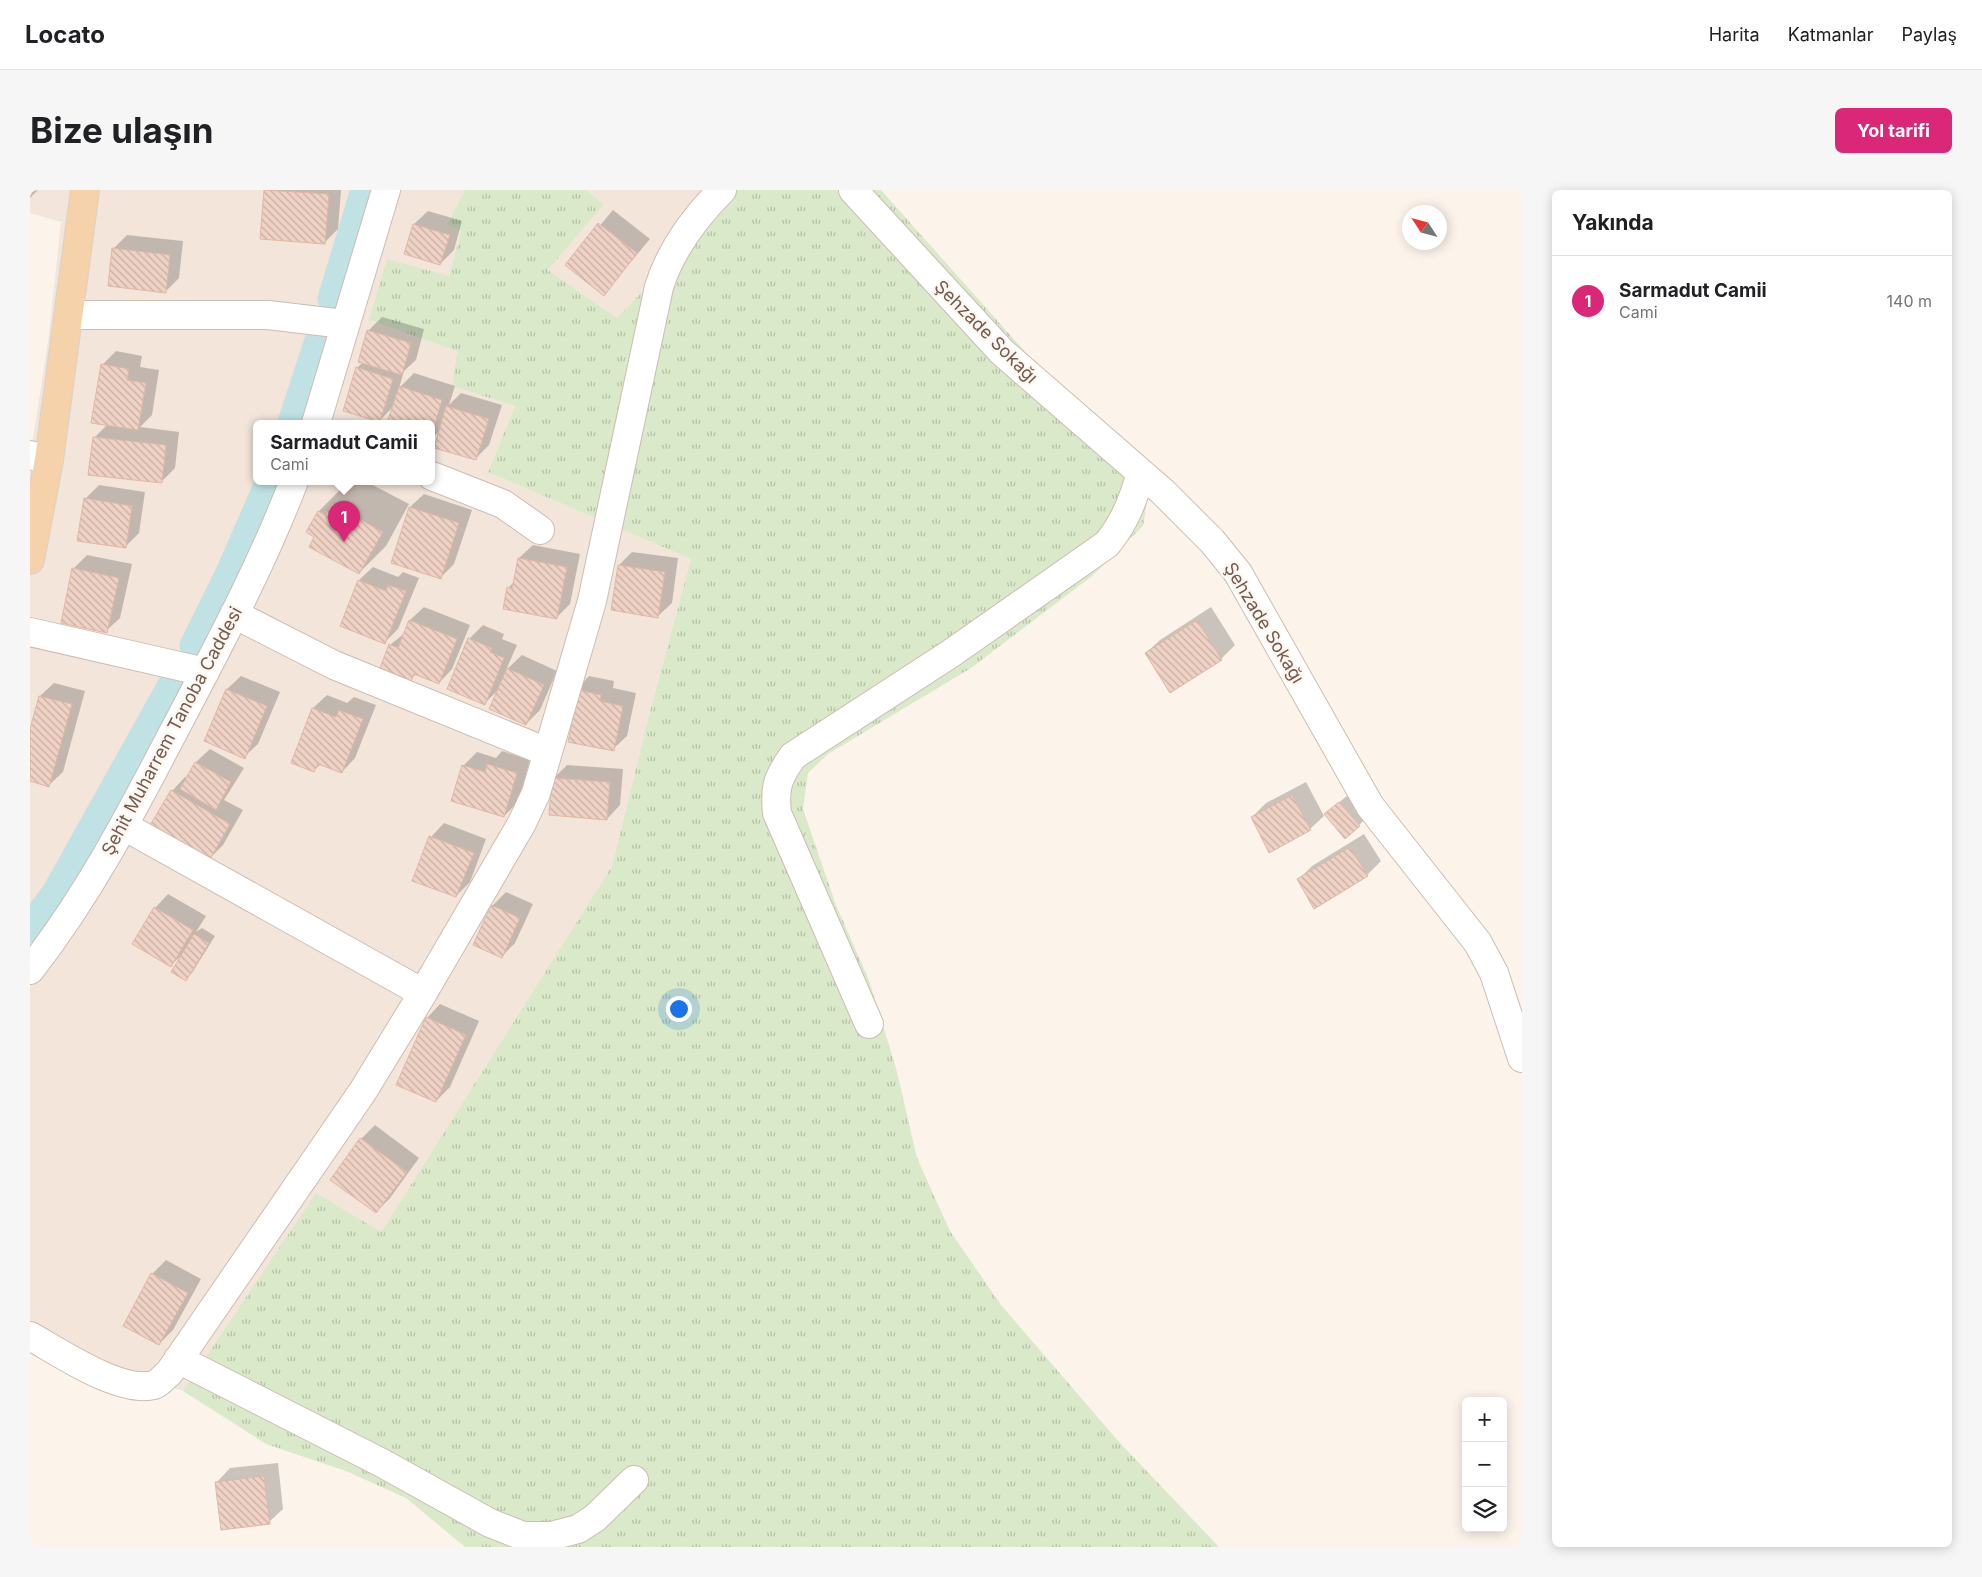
<!DOCTYPE html>
<html lang="tr">
<head>
<meta charset="utf-8">
<style>
	body { margin:0; font-family:Inter,sans-serif; background:#f6f6f6; color:#202124 }
	.controls { position:absolute; right:15px; bottom:15px; display:grid; overflow:hidden; border-radius:8px; box-shadow:0 2px 12px #0003 }
	.controls button { width:45px; height:45px; display:grid; place-items:center; padding:0; border:0; border-bottom:1px solid #e0e0e0; background:#fff; color:#202124; font:25px sans-serif }
	.compass { position:absolute; left:1372px; top:15px; width:45px; height:45px; border-radius:50%; background:#fff; box-shadow:0 2px 12px #0003; rotate:306deg }
	.you { position:absolute; left:648px; top:818px; width:18px; height:18px; margin:-12px; border:4px solid #fff; border-radius:50%; background:#1a73e8; box-shadow:0 0 0 8px #1a73e833 }
	.badge { display:grid; place-items:center; width:32px; height:32px; border-radius:50%; background:#db2777; color:#fff; font-size:16px; font-weight:700 }
	.pin { position:absolute; translate:-50% -41px; filter:drop-shadow(0 1px 2px #0008) }
	.pin::after { content:''; position:absolute; top:26px; width:18px; height:15px; background:inherit; clip-path:polygon(0 0,100% 0,50% 100%) }
	.popup { position:absolute; left:223px; top:230px; width:182px; height:65px; box-sizing:border-box; display:grid; place-content:center; border-radius:8px; background:#fff; filter:drop-shadow(0 1px 4px #0005); font-size:16px; white-space:nowrap; color:#757577 }
	.popup b { font-size:19px; color:#202124 }
	.popup::after { content:''; position:absolute; left:50%; top:100%; margin-left:-10px; border:10px solid transparent; border-top-color:#fff }
	.list { margin:0; padding:0; list-style:none }
	h2 { display:flex; justify-content:space-between; align-items:center; height:65px; margin:0; padding:0 20px; font-size:21px }
	h2 small { font-size:16px; font-weight:400; color:#757577 }
	.list li { display:grid; grid-template-columns:32px 1fr auto; gap:15px; align-items:center; box-sizing:border-box; height:90px; padding:0 20px; border-top:1px solid #e0e0e0 }
	.list b { display:block; font-size:19px; white-space:nowrap }
	.list p { margin:0; font-size:16px; white-space:nowrap; color:#757577 }
	.list em { font-size:16px; font-style:normal; color:#757577 }
	.icon { flex:none; width:28px; height:28px; fill:none; stroke:currentColor; stroke-width:2; stroke-linecap:round; stroke-linejoin:round }
	.map { position:relative; flex:none; width:1492px; height:1357px; overflow:hidden; border-radius:8px }
	header { display:flex; align-items:center; gap:30px; box-sizing:border-box; height:70px; padding:0 25px; background:#fff; border-bottom:1px solid #e0e0e0 }
	header strong { font-size:24px }
	nav { display:flex; gap:28px; margin-inline-start:auto; font-size:18px }
	.intro { display:flex; align-items:center; justify-content:space-between; box-sizing:border-box; height:120px; padding:0 30px }
	h1 { margin:0; font-size:35px }
	.button { padding:12px 22px; border-radius:8px; background:#db2777; color:#fff; font-size:18px; font-weight:700 }
	main { display:flex; gap:30px; padding:0 30px }
	aside { flex:1; background:#fff; border-radius:8px; box-shadow:0 2px 12px #0003 }
	.map>svg:first-child { display:block }
	.residential { fill:#f3e5da; fill-rule:evenodd }
	.grass { fill:url(#grass-tufts) }
	.shadow { fill:#0003 }
	.lines { fill:none; stroke-linecap:round; stroke-linejoin:round }
	.canal { stroke:#c0e2e5; stroke-width:29 }
	.building { fill:url(#building-back-hatch); stroke:#e1b7a6 }
	.minor-casing { stroke:#cdbcb1; stroke-width:30 }
	.major-casing { stroke:#d9d1ce; stroke-width:30 }
	.minor { stroke:#fff; stroke-width:28 }
	.major { stroke:#f5d2a9; stroke-width:28 }
	.labels { text-anchor:middle; stroke-width:5; stroke-linejoin:round; paint-order:stroke }
	.street-label { font-size:18px; fill:#765a4f; stroke:#fef8f2 }
</style>
</head>
<body>
<header>
<strong>Locato</strong>
<nav><a>Harita</a><a>Katmanlar</a><a>Paylaş</a></nav>
</header>
<div class="intro"><h1>Bize ulaşın</h1><a class="button">Yol tarifi</a></div>
<main>
<div class="map">
<svg width="1492" height="1357" viewBox="0 0 1492 1357">
	<defs>
		<pattern id="grass-tufts" width="24" height="20" patternUnits="userSpaceOnUse" patternTransform="scale(1.25)"><rect width="24" height="20" fill="#d9e9ca"/><path d="M3 7l-1-3M5 7V3M7 7l1-3M15 17l-1-3M17 17v-4M19 17l1-3" fill="none" stroke="#b5c0a6"/></pattern>
		<pattern id="building-back-hatch" width="6" height="6" patternUnits="userSpaceOnUse" patternTransform="scale(1.25)"><rect width="6" height="6" fill="#efd2c5"/><path d="M-1 5l2 2M0 0l6 6M5-1l2 2" fill="none" stroke="#c6ada2"/></pattern>
	</defs>
	<rect width="100%" height="100%" fill="#fcf4eb"/>
	<!-- residential -->
	<path class="residential" d="M0,0H435L417,34L431,41L419,86L339,130L427,161L422,196L485,216L458,282L661,369L619,525L582,676L351,1042L286,1004L153,1201L59,1170L0,1139V269L19,144L31,32L0,23ZM226,233H402V291H226Z
		M556,0H707L587,128L518,80L574,14Z"/>
	<!-- grass -->
	<path class="grass" d="M435,0H556L574,14L518,80L587,128L707,0H851L1007,175L1118,306L1113,336L1062,386L941,478L798,564L778,583L773,619L806,715L839,790L866,878L887,968L920,1041L971,1115L1090,1253L1189,1357H435L376,1308L316,1281L236,1254L153,1201L286,1003L351,1042L582,676L619,525L661,369L458,282L485,216L422,196L427,161L339,130L357,69L419,86L431,41L417,34Z"/>
	<!-- shadow -->
	<path class="shadow" d="M0,0H8L0,8Z
		M235,0H311L308,39L294,53L232,48Z
		M583,20L620,49L574,104L537,75Z
		M398,21L432,31L424,60L410,74L384,34Z
		M97,45L153,51L149,88L135,102L83,59Z
		M352,127L394,139L386,170L374,181L369,198L384,183L425,196L419,215L431,203L472,215L459,255L445,269L410,240L402,249V233H358L364,216L349,231L327,178L333,172L338,141Z
		M86,161L112,166L110,177L129,180L122,225L110,237L149,242L145,278L131,292L64,248L78,234L72,175Z
		M327,291H335L379,314L356,356L329,383L286,346L289,321L316,294L320,297Z
		M69,295L115,302L109,343L95,357L55,309Z
		M394,304L442,320L424,374L411,387L380,317Z
		M503,355L550,364L540,414L526,428L478,398L485,391L489,368Z
		M602,362L648,368L642,413L628,426L589,375Z
		M57,365L102,374L90,428L76,441L43,379Z
		M343,377L368,387L373,382L389,388L368,439L354,453L311,436L329,390Z
		M394,417L440,435L422,479L409,493L386,484L381,489L360,455L376,442L380,430Z
		M1181,417L1205,455L1191,469L1116,463L1130,450Z
		M453,435L474,444L472,449L487,455L476,480L492,465L527,481L510,520L496,534L469,499L455,513L439,449Z
		M211,486L250,502L228,554L214,567L175,551L197,499Z
		M559,486L584,491L583,498L606,503L597,546L583,559L543,534L546,500Z
		M24,493L55,501L33,582L19,595L0,590V544L10,506Z
		M297,505L317,513L324,507L346,515L325,568L312,582L291,574L284,580L283,518Z
		M180,559L214,578L194,610L213,620L193,655L179,669L142,601L155,587L157,588L166,572Z
		M472,561L500,570L488,612L474,626L433,576L447,562L466,568Z
		M537,575L593,579L590,615L577,629L524,588Z
		M1276,592L1294,626L1280,639L1222,627L1236,613Z
		M1317,606L1335,629L1329,635L1302,618Z
		M414,633L456,649L440,692L426,706L401,647Z
		M1334,644L1351,671L1337,685L1268,690L1282,676Z
		M476,702L503,714L485,753L471,767L462,716Z
		M138,704L176,726L166,742L172,738L185,746L162,783L156,789L153,764L141,775L125,718Z
		M410,814L449,831L420,897L406,911L397,828Z
		M345,935L389,968L360,1008L346,1022L331,949Z
		M136,1070L171,1089L143,1140L129,1154L94,1135L122,1084Z
		M248,1273L253,1319L239,1332L187,1292L200,1278Z"/>
	<g class="lines">
		<!-- canal -->
		<path class="canal" d="M302,109L335,0
			M262,233L288,153
			M164,456L200,383L240,291
			M0,738L26,703L141,497"/>
	</g>
	<!-- building -->
	<path class="building" d="M234,0L299,4L295,54L230,49Z
		M568,33L607,63L574,106L535,75Z
		M383,34L420,45L410,75L374,64Z
		M82,58L140,65L136,103L78,96Z
		M337,140L381,153L372,185L328,172Z
		M71,174L99,179L97,190L116,193L108,240L61,233Z
		M326,177L363,189L350,232L313,221Z
		M369,196L412,210L402,244V233H357Z
		M416,216L459,229L446,270L404,258Z
		M63,247L136,255L132,293L58,285Z
		M54,308L102,316L96,358L47,351Z
		M302,314L353,342L329,384L279,357L284,347L276,342L288,321L295,325Z
		M379,317L429,333L411,389L361,373Z
		M488,368L537,377L527,429L473,419L477,397L482,399Z
		M588,375L635,382L628,428L581,420Z
		M42,378L89,388L77,443L31,433Z
		M328,390L356,401L358,395L376,401L355,454L310,436Z
		M379,430L427,449L409,494L384,484L381,491L350,478L359,454L368,458Z
		M1167,430L1192,470L1140,503L1115,463Z
		M438,448L462,458L460,462L474,468L455,515L417,499Z
		M477,478L514,495L496,535L459,519Z
		M196,499L237,516L215,569L174,551Z
		M544,499L571,505L570,511L593,516L584,561L538,552L542,535L537,534Z
		M9,506L42,514L19,597L0,591V539Z
		M282,518L306,527L309,520L333,529L312,583L288,574L284,582L261,573Z
		M165,572L201,592L186,620L150,599Z
		M457,574L487,583L474,627L421,611L432,575L455,582Z
		M522,588L580,592L577,630L519,625Z
		M141,600L200,634L179,671L119,637Z
		M1262,605L1281,640L1239,663L1221,627Z
		M1309,612L1330,636L1315,649L1294,624Z
		M399,646L444,663L426,707L382,691Z
		M1320,657L1338,686L1284,719L1267,689Z
		M461,715L490,728L472,768L443,755Z
		M124,717L163,740L141,777L102,754Z
		M164,744L179,753L156,791L141,782Z
		M396,827L436,845L406,912L366,895Z
		M330,948L377,982L346,1023L300,990Z
		M121,1083L158,1103L129,1155L93,1136Z
		M234,1286L240,1334L191,1340L185,1292Z"/>
	<g class="lines">
		<defs>
			<path id="minor" d="M823,0L972,162L1133,302L1182,351L1208,383L1340,616L1448,753L1464,783L1492,868
				M39,125H238L314,134
				M286,233L356,0
				M0,265L19,270
				M402,286L473,314L510,340
				M204,424L304,475L517,562
				M0,442L175,482
				M94,636L393,803
				M0,780C60,703 101,623 146,537C188,457 232,375 264,291
				M839,834L747,623C744,597 748,587 763,566L920,464L1077,354C1095,332 1103,310 1111,283
				M0,1146C29,1162 90,1204 124,1195C129,1193 134,1187 139,1183L333,901L393,803L492,633L506,603L562,411L629,97C641,59 665,27 692,0
				M148,1169L352,1273L460,1333L493,1346H521L548,1339L565,1328L604,1290"/>
			<path id="major" d="M0,370L19,270L55,0"/>
		</defs>
		<!-- minor casing -->
		<use href="#minor" class="minor-casing"/>
		<!-- major casing -->
		<use href="#major" class="major-casing"/>
		<!-- minor -->
		<use href="#minor" class="minor"/>
		<!-- major -->
		<use href="#major" class="major"/>
	</g>
	<g class="labels">
		<!-- street labels -->
		<g class="street-label">
			<text transform="translate(956 142) rotate(45)" y="6">Şehzade Sokağı</text>
			<text transform="translate(1234 433) rotate(59)" y="6">Şehzade Sokağı</text>
			<text transform="translate(142 541) rotate(-62)" y="6">Şehit Muharrem Tanoba Caddesi</text>
		</g>
	</g>
</svg>
<div class="controls">
<button>+</button>
<button>−</button>
<button><svg class="icon" aria-label="layers" viewBox="0 0 24 24"><path d="M12 4l9 5-9 5-9-5zM3 14l9 5 9-5"/></svg></button>
</div>
<svg class="compass" viewBox="-18 -18 36 36"><path d="M0-13l5 13h-10z" fill="#e53935"/><path d="M0 13l5-13h-10z" fill="#757577"/></svg>
<div class="you"></div>
<div class="pin badge" style="left:314px;top:352px">1</div>
<div class="popup"><b>Sarmadut Camii</b>Cami</div>
</div>
<aside>
<h2>Yakında<small></small></h2>
<ul class="list">
<li><span class="badge">1</span><div><b>Sarmadut Camii</b><p>Cami</p></div><em>140 m</em></li>
</ul>
</aside>
</main>
</body>
</html>
